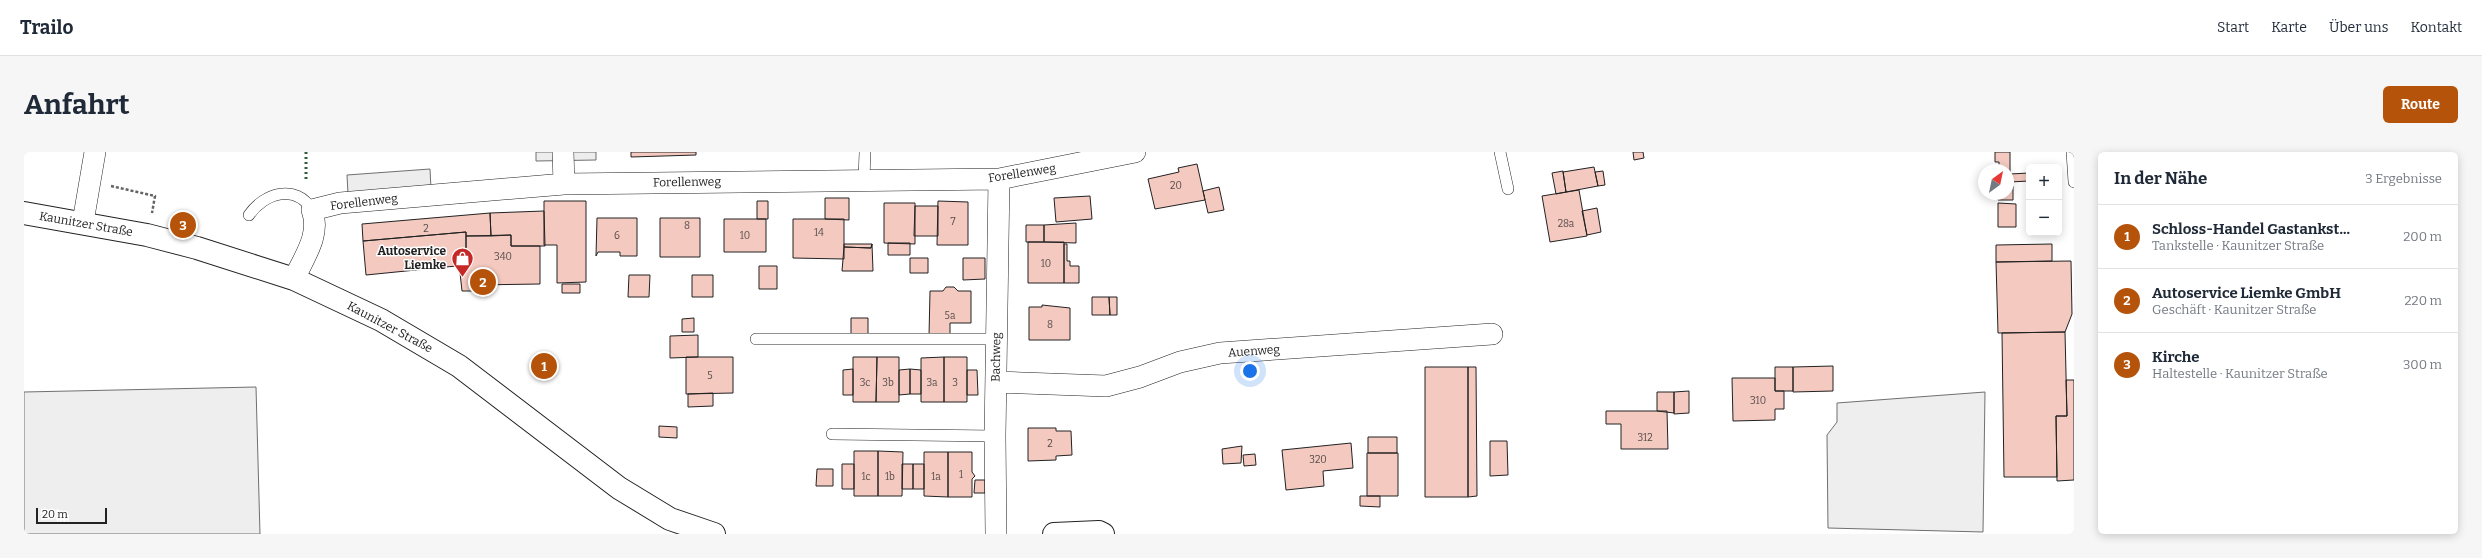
<!DOCTYPE html>
<html lang="de">
<head>
<meta charset="utf-8">
<style>
	body { margin:0; font-family:Bitter,serif; background:#f6f6f7; color:#1f2937 }
	.controls { position:absolute; right:12px; top:12px; display:grid; overflow:hidden; border-radius:6px; box-shadow:0 2px 10px #0003 }
	.controls button { width:36px; height:36px; display:grid; place-items:center; padding:0; border:0; border-bottom:1px solid #e0e1e3; background:#fff; color:#1f2937; font:20px sans-serif }
	.compass { position:absolute; left:1954px; top:12px; width:36px; height:36px; border-radius:50%; background:#fff; box-shadow:0 2px 10px #0003; rotate:33deg }
	.scale { position:absolute; left:12px; bottom:10px; width:71px; box-sizing:border-box; padding-left:4px; border:2px solid #222; border-top:0; font-size:11px; line-height:14px; white-space:nowrap; color:#222; -webkit-text-stroke:3px #fff; paint-order:stroke }
	.you { position:absolute; left:1226px; top:219px; width:14px; height:14px; margin:-10px; border:3px solid #fff; border-radius:50%; background:#1a73e8; box-shadow:0 0 0 6px #1a73e833 }
	.badge { display:grid; place-items:center; width:26px; height:26px; border-radius:50%; background:#b45309; color:#fff; font-size:13px; font-weight:700 }
	.pin { position:absolute; translate:-50% -50%; border:2px solid #fff; box-shadow:0 1px 4px #0006 }
	.list { margin:0; padding:0; list-style:none }
	h2 { display:flex; justify-content:space-between; align-items:center; height:52px; margin:0; padding:0 16px; font-size:17px }
	h2 small { font-size:13px; font-weight:400; color:#747a83 }
	.list li { display:grid; grid-template-columns:26px 1fr auto; gap:12px; align-items:center; box-sizing:border-box; height:64px; padding:0 16px; border-top:1px solid #e0e1e3 }
	.list b { display:block; font-size:15px; white-space:nowrap }
	.list p { margin:0; font-size:13px; white-space:nowrap; color:#747a83 }
	.list em { font-size:13px; font-style:normal; color:#747a83 }
	.map { position:relative; flex:none; width:2050px; height:382px; overflow:hidden; border-radius:6px }
	header { display:flex; align-items:center; gap:24px; box-sizing:border-box; height:56px; padding:0 20px; background:#fff; border-bottom:1px solid #e0e1e3 }
	header strong { font-size:19px }
	nav { display:flex; gap:22px; margin-inline-start:auto; font-size:14px }
	.intro { display:flex; align-items:center; justify-content:space-between; box-sizing:border-box; height:96px; padding:0 24px }
	h1 { margin:0; font-size:28px }
	.button { padding:10px 18px; border-radius:6px; background:#b45309; color:#fff; font-size:14px; font-weight:700 }
	main { display:flex; gap:24px; padding:0 24px }
	aside { flex:1; background:#fff; border-radius:6px; box-shadow:0 2px 10px #0003 }
	.map>svg:first-child { display:block }
	.green { fill:#eee; stroke:#6f6f6f }
	.parking { fill:#ededed; stroke:#6f6f6f }
	.building { fill:#f3c9c0; stroke:#222 }
	.lines { fill:none; stroke-linecap:round; stroke-linejoin:round }
	.lane-casing { stroke:#222; stroke-width:12 }
	.street-casing { stroke:#222; stroke-width:22 }
	.secondary-casing { stroke:#222; stroke-width:24 }
	.path { stroke:#646464; stroke-width:2.5; stroke-dasharray:3 2; stroke-linecap:butt }
	.lane { stroke:#fff; stroke-width:11 }
	.street { stroke:#fff; stroke-width:21 }
	.secondary { stroke:#fff; stroke-width:22 }
	.hedge { stroke:#2f5e38; stroke-width:3; stroke-dasharray:2 3; stroke-linecap:butt }
	.labels { text-anchor:middle; stroke-width:3; stroke-linejoin:round; paint-order:stroke }
	.number-label { font-size:10px; fill:#564c4a }
	.street-label { font-size:12px; fill:#222; stroke:#fff }
	.poi-label { font-size:12px; font-weight:bold; fill:#222; stroke:#fff; text-anchor:end }
</style>
</head>
<body>
<header>
<strong>Trailo</strong>
<nav><a>Start</a><a>Karte</a><a>Über uns</a><a>Kontakt</a></nav>
</header>
<div class="intro"><h1>Anfahrt</h1><a class="button">Route</a></div>
<main>
<div class="map">
<svg width="2050" height="382" viewBox="0 0 2050 382">
	<rect width="100%" height="100%" fill="#fff"/>
	<!-- green -->
	<path class="green" d="M232,235L236,382H0V240Z
		M1961,240L1959,380L1804,376L1803,283L1813,270V251Z"/>
	<!-- parking -->
	<path class="parking" d="M512,0H572V8L512,9Z
		M406,17L407,37L324,42L323,23Z"/>
	<!-- building -->
	<path class="building" d="M607,0H672V3L607,5Z
		M1609,0H1619L1620,6L1610,8Z
		M1971,0H1986V22L2005,21V29L1986,30L1984,33V18H1975V10H1971Z
		M1173,12L1181,48L1131,57L1124,27L1155,20L1154,16Z
		M1570,15L1574,34L1542,40L1539,20Z
		M1539,19L1542,40L1532,42L1528,21Z
		M1579,19L1581,33L1574,34L1571,20Z
		M1984,33L1989,34V48H1974V42H1984Z
		M1195,35L1200,58L1184,61L1179,39Z
		M1555,38L1563,84L1526,90L1518,44Z
		M1066,44L1068,67L1032,70L1030,46Z
		M801,46H825V68L801,67Z
		M520,49H562V130L533,131V93H520Z
		M733,49H744V67H733Z
		M914,49L944,50V93H913Z
		M860,51H891V92L860,91Z
		M1974,51L1992,52V75H1974Z
		M891,54H914V84H890Z
		M1573,56L1577,80L1563,83L1558,59Z
		M520,59L521,94H487V83L467,84L466,61Z
		M466,61L467,84H442V80L339,89L338,72Z
		M573,66H613V104H596V100H574L572,104Z
		M636,66H676V105H636Z
		M700,67H742V100H700Z
		M769,67H820V107L769,106Z
		M1052,71V91L1020,90V73Z
		M1002,73H1020V90H1002Z
		M442,80V113L342,123L339,89Z
		M487,83V94H516V132L451,133L449,139H438L436,121L442,120V84Z
		M1004,90H1040V131H1004Z
		M864,91H886V103H864Z
		M820,92H848L847,96L820,95Z
		M848,92L849,119H818L820,95L847,96Z
		M1040,92H1043V109H1046V114H1055V131H1040Z
		M2028,92V109L1972,110V93Z
		M886,106H904V121H886Z
		M939,106H961V127L939,128Z
		M2047,109L2048,162L2041,180L1974,181L1972,110Z
		M735,114H753V137H735Z
		M605,123H626L625,145H604Z
		M668,123H689V145H668Z
		M538,132H556V141H538Z
		M922,135H930L934,139H947V171H926V184H905L906,139H919Z
		M1068,145H1085L1086,163H1068Z
		M1085,145H1093V163H1086Z
		M1018,153L1046,156V188H1005V155H1018Z
		M670,166V180H658V167Z
		M827,166H844V182H827Z
		M2041,180L2043,264H2032L2033,325H1980L1978,181Z
		M674,183V205L646,206V184Z
		M662,205H709V241L662,242Z
		M829,205H853L852,250H829Z
		M853,205H875V250H852Z
		M920,205H943V250H920Z
		M920,205V250H897V206Z
		M1809,214V239L1769,240V215Z
		M1401,215H1444V345H1401Z
		M1444,215H1452L1453,344L1444,345Z
		M1751,215H1769V239H1751Z
		M829,217V243H819V218Z
		M886,217V242L875,243V218Z
		M886,217L897,218V242H886Z
		M943,218H953L954,243H943Z
		M1708,226H1751V239H1760V257H1751V268L1709,269Z
		M2042,228H2050V328L2033,329L2032,264H2043Z
		M1665,239V261L1650,262V240Z
		M1633,240H1650V261L1633,259Z
		M689,241V254L664,255V242Z
		M1582,259H1643L1644,297H1597V272H1582Z
		M635,274L653,275V286L635,285Z
		M1004,276H1032V279H1047L1048,303L1032,304V308L1004,309Z
		M1344,285H1373V301H1344Z
		M1466,289H1483L1484,323L1466,324Z
		M1327,291L1329,316L1299,319L1300,334L1262,338L1258,298Z
		M1218,294L1217,311L1199,312L1198,297Z
		M830,299H854V344H830Z
		M854,299L879,300L878,344H854Z
		M900,300H924V345L900,344Z
		M924,300H948V320L951,324L948,327V345H924Z
		M1343,301H1374V344H1343Z
		M1231,302L1232,313L1220,314L1219,303Z
		M818,312H830V337H818Z
		M878,312H889V337H878Z
		M889,312H900V337H889Z
		M793,317H809V334H792Z
		M951,328H961V341H950Z
		M1336,344H1356V355L1336,354Z"/>
	<g class="lines">
		<defs>
			<path id="lane" d="M1476,0L1484,37
				M2048,0L2050,30
				M840,27L841,0
				M225,63C240,41 272,31 288,58
				M732,187H973
				M808,282L971,284"/>
			<path id="street" d="M539,0L540,32
				M59,70L71,0
				M270,127C280,105 297,83 288,58L316,51L540,32L975,27L1111,0
				M972,230L1082,234L1116,225L1156,210L1196,201L1468,182
				M972,382L971,284L975,27"/>
			<path id="secondary" d="M0,61L123,83L173,96L270,127L357,168L435,214L595,336L646,367L690,382
				M1030,382L1075,380L1079,382"/>
		</defs>
		<!-- lane casing -->
		<use href="#lane" class="lane-casing"/>
		<!-- street casing -->
		<use href="#street" class="street-casing"/>
		<!-- secondary casing -->
		<use href="#secondary" class="secondary-casing"/>
		<!-- path -->
		<path class="path" d="M87,34L131,44L128,61"/>
		<!-- lane -->
		<use href="#lane" class="lane"/>
		<!-- street -->
		<use href="#street" class="street"/>
		<!-- secondary -->
		<use href="#secondary" class="secondary"/>
		<!-- hedge -->
		<path class="hedge" d="M282,0V29"/>
	</g>
	<!-- icons -->
	<defs>
		<symbol id="shop-pin" viewBox="-11 -11 22 30"><path d="M0 17L-7.5 6A9.5 9.5 0 1 1 7.5 6Z" fill="#c62828" stroke="#fff"/><path d="M-5-2.5h2.3a2.7 3.5 0 0 1 5.4 0H5L5.5 6h-11ZM-1.5-2.5h3a1.5 2.3 0 0 0-3 0Z" fill="#fff"/></symbol>
	</defs>
	<g fill-rule="evenodd">
		<use href="#shop-pin" x="426" y="94" width="25" height="34"/>
	</g>
	<g class="labels">
		<!-- number labels -->
		<g class="number-label">
			<text x="1152" y="37">20</text>
			<text x="929" y="73">7</text>
			<text x="1542" y="75">28a</text>
			<text x="663" y="77">8</text>
			<text x="402" y="80">2</text>
			<text x="795" y="84">14</text>
			<text x="593" y="87">6</text>
			<text x="721" y="87">10</text>
			<text x="479" y="108">340</text>
			<text x="1022" y="115">10</text>
			<text x="926" y="167">5a</text>
			<text x="1026" y="176">8</text>
			<text x="686" y="227">5</text>
			<text x="841" y="234">3c</text>
			<text x="864" y="234">3b</text>
			<text x="908" y="234">3a</text>
			<text x="931" y="234">3</text>
			<text x="1734" y="252">310</text>
			<text x="1621" y="289">312</text>
			<text x="1026" y="295">2</text>
			<text x="1294" y="311">320</text>
			<text x="937" y="326">1</text>
			<text x="842" y="328">1c</text>
			<text x="866" y="328">1b</text>
			<text x="912" y="328">1a</text>
		</g>
		<!-- street labels -->
		<g class="street-label">
			<text transform="translate(998 21) rotate(-9)" y="4">Forellenweg</text>
			<text transform="translate(663 30) rotate(-1)" y="4">Forellenweg</text>
			<text transform="translate(340 50) rotate(-7)" y="4">Forellenweg</text>
			<text transform="translate(62 72) rotate(10)" y="4">Kaunitzer Straße</text>
			<text transform="translate(366 175) rotate(28)" y="4">Kaunitzer Straße</text>
			<text transform="translate(1230 199) rotate(-4)" y="4">Auenweg</text>
			<text transform="translate(972 205) rotate(-89)" y="4">Bachweg</text>
		</g>
		<!-- poi labels -->
		<g class="poi-label">
			<text x="422" y="103">Autoservice<tspan x="422" dy="14">Liemke</tspan></text>
		</g>
	</g>
</svg>
<div class="controls">
<button>+</button>
<button>−</button>
</div>
<svg class="compass" viewBox="-18 -18 36 36"><path d="M0-13l5 13h-10z" fill="#e53935"/><path d="M0 13l5-13h-10z" fill="#747a83"/></svg>
<div class="scale">20 m</div>
<div class="you"></div>
<div class="pin badge" style="left:520px;top:214px">1</div>
<div class="pin badge" style="left:459px;top:130px">2</div>
<div class="pin badge" style="left:159px;top:73px">3</div>
</div>
<aside>
<h2>In der Nähe<small>3 Ergebnisse</small></h2>
<ul class="list">
<li><span class="badge">1</span><div><b>Schloss-Handel Gastankst...</b><p>Tankstelle · Kaunitzer Straße</p></div><em>200 m</em></li>
<li><span class="badge">2</span><div><b>Autoservice Liemke GmbH</b><p>Geschäft · Kaunitzer Straße</p></div><em>220 m</em></li>
<li><span class="badge">3</span><div><b>Kirche</b><p>Haltestelle · Kaunitzer Straße</p></div><em>300 m</em></li>
</ul>
</aside>
</main>
</body>
</html>
